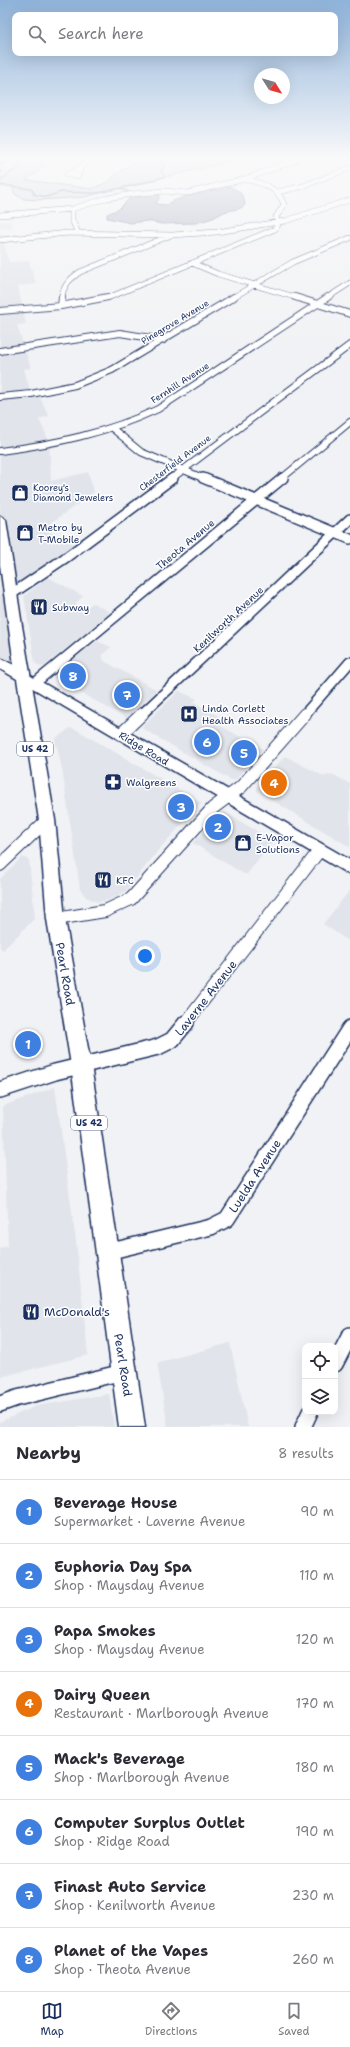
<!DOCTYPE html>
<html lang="en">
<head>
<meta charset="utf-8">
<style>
	body { margin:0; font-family:"Shantell Sans",sans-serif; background:#f7f7f7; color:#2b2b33 }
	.controls { position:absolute; right:12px; bottom:12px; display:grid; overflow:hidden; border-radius:8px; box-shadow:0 4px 16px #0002 }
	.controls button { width:36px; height:36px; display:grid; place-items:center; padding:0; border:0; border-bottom:1px solid #e1e1e2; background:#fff; color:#2b2b33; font:20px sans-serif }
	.compass { position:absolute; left:254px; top:68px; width:36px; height:36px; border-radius:50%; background:#fff; box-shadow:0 4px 16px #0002; rotate:127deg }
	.you { position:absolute; left:145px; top:956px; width:14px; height:14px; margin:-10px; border:3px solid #fff; border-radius:50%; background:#1a73e8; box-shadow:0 0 0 6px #1a73e833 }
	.badge { display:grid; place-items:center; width:26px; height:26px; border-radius:50%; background:#1b2f5e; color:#fff; font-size:13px; font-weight:700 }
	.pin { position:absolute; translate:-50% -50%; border:2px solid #fff; box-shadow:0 1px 4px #0006 }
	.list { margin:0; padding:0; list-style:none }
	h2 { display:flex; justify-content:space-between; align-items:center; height:52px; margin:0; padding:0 16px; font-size:17px }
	h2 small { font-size:13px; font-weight:400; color:#7c7c81 }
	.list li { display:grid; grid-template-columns:26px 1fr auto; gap:12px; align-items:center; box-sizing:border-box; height:64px; padding:0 16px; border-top:1px solid #e1e1e2 }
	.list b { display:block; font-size:15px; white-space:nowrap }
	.list p { margin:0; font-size:13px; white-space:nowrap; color:#7c7c81 }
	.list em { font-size:13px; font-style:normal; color:#7c7c81 }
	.icon { flex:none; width:22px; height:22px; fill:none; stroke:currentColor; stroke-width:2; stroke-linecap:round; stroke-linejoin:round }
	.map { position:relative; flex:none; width:350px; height:1427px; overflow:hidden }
	.search { position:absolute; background:#fff; box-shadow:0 4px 16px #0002; left:12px; right:12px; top:12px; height:44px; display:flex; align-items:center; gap:10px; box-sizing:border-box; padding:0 14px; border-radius:8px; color:#7c7c81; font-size:15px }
	.sheet { height:564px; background:#fff }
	nav { display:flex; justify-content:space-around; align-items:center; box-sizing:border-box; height:56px; border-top:1px solid #e1e1e2; background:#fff; font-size:11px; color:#7c7c81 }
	nav a { display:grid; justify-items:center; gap:2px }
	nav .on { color:#1b2f5e }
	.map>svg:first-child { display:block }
	.built { fill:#e1e4ea }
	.green { fill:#d2d6df; stroke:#76829e }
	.water { fill:#a8b0c2; stroke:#707c9a }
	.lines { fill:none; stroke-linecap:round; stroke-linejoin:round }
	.stream { stroke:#707c9a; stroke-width:1.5 }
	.minor-far4-casing { stroke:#1b2f5e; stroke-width:6 }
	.minor-far3-casing { stroke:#1b2f5e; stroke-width:8 }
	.minor-far2-casing { stroke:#1b2f5e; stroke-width:12 }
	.minor-far1-casing { stroke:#1b2f5e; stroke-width:14 }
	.minor-casing { stroke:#1b2f5e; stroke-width:18 }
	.secondary-casing { stroke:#1b2f5e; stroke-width:3 }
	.primary-casing { stroke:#1b2f5e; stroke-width:3 }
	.minor-far4 { stroke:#fff; stroke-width:5 }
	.minor-far3 { stroke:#fff; stroke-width:6 }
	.minor-far2 { stroke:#fff; stroke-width:9 }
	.minor-far1 { stroke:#fff; stroke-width:12 }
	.minor { stroke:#fff; stroke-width:15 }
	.secondary { fill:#fff; fill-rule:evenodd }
	.primary { fill:#fff; fill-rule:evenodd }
	.labels { text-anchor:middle; stroke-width:3; stroke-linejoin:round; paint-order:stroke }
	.far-street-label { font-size:9px; fill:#1b2f5e; stroke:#fff }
	.far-poi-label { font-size:9px; fill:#1b2f5e; stroke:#fff; text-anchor:start }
	.shield { fill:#fff; stroke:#5f6d8e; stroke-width:1 }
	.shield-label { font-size:9px; font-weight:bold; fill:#1b2f5e }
	.poi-label { font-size:10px; fill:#1b2f5e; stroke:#fff; text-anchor:start }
	.street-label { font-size:10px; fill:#1b2f5e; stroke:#fff }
	.near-street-label { font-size:12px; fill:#1b2f5e; stroke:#fff }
	.near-poi-label { font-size:12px; fill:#1b2f5e; stroke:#fff; text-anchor:start }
</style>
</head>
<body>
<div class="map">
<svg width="350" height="1427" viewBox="0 0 350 1427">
	<rect width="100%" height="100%" fill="#f1f2f5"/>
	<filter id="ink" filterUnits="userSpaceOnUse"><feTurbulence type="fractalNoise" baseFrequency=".025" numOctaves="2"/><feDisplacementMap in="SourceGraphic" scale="8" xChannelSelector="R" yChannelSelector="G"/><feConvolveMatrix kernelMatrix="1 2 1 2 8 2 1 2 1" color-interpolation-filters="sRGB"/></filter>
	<g filter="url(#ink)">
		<!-- built -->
		<path class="built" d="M10,221L12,228L0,229L9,262L29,261L36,284L18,286L26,324L17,325L31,368L24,369L31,394L39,396L49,416L39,419L49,441L51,481L88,472L94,492L43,529L77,545L12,592L20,674L0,662V222Z
			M48,577L83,596L75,604L85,609L93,603L110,612L45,666L41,667L35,663L24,596Z
			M97,641L111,647L102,655L104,661L157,690L126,718L54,678V675Z
			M179,691L197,699L194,702L220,717L215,723L263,749L235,780H231L143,729L142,726Z
			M70,728L77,730L202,803L160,848L126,891L109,900L98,902L86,897L80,889L62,769L55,739Z
			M285,756L325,777L327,774L334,775L350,784V847L257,791V787Z
			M223,811L273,841L247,874H244L193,843Z
			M22,857L29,860L35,918L3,950L0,948V879Z
			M350,890V942L323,924Z
			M55,1087L76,1242L88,1355L0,1377V1248L8,1246L3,1106Z
			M230,1343L248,1427H168L157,1363Z
			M109,1394L114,1427H0V1422L36,1406Z"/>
		<!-- green -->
		<path class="green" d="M9,160H32L45,163L40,170L25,180L92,189L110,181L114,176L132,164L143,160H234L84,197L39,200L24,199L15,194L12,186L0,187V173L3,172L0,171V163Z"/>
		<!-- water -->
		<path class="water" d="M226,186C237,189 244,192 245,205L241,208L224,212L213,218L196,223L162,224L147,221L131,223L107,218V214L119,209L131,197L157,194L160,196L156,204L167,205L170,202L185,197Z"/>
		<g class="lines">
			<!-- stream -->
			<path class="stream" d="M0,180L20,167L23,160
				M0,185L31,189L34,192L33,194L46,197L61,192L97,193L137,185L163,177L164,175L161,171L164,166L161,162L164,160
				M120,188L131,193"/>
			<defs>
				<path id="minor-far4" d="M81,167L78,176L67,175Z
					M81,167L87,160
					M278,192L303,186L350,168
					M72,209V220L78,233
					M0,215L72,209L107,198L133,194L164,191L188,193L245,179L296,160
					M0,240L68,233L172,235L217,232L285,221L350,200
					M192,263L218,274L298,298
					M62,298C63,285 70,279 80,272L169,236
					M103,298L110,297L275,229L278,225L276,217L284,205C279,187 261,183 245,179
					M232,298L293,262L350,238
					M327,298L350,283"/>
				<path id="minor-far3" d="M295,297L350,314
					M61,306L62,297
					M0,311L61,306L108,297
					M0,351L120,333L163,340
					M0,397L31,394L75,385L112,370L234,297
					M113,429L141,452L205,479
					M0,451C55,444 107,433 158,409L328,297
					M171,479L350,345
					M281,479L350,422"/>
				<path id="minor-far2" d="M203,478L350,539
					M10,595L68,556L173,478
					M35,683L283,478
					M141,715L350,519
					M304,715L350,662"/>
				<path id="minor-far1" d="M121,734L142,714
					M0,865L47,820
					M56,919L105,911L131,899L213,808L241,787L305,714
					M185,1024L319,851"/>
				<path id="minor" d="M0,1090L55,1072L158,1047L172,1040L186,1023
					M107,1252L211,1227L227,1219L350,1028
					M335,1364L350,1335
					M0,1404L17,1398L123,1372
					M303,1427L310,1412"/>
				<path id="secondary" d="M24,672L350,860V875L19,680L17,677L19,674Z"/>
				<path id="primary" d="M0,160H9L0,164Z
					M0,516L6,520L22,626L55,820L65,919L91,1065L145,1427H119L71,1065L47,919L39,820L17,679L0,669V658L14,665L0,565Z"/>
			</defs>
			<!-- minor-far4 casing -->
			<use href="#minor-far4" class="minor-far4-casing"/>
			<!-- minor-far3 casing -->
			<use href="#minor-far3" class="minor-far3-casing"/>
			<!-- minor-far2 casing -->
			<use href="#minor-far2" class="minor-far2-casing"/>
			<!-- minor-far1 casing -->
			<use href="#minor-far1" class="minor-far1-casing"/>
			<!-- minor casing -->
			<use href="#minor" class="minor-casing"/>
			<!-- secondary casing -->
			<use href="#secondary" class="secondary-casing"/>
			<!-- primary casing -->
			<use href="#primary" class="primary-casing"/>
			<!-- minor-far4 -->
			<use href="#minor-far4" class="minor-far4"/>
			<!-- minor-far3 -->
			<use href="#minor-far3" class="minor-far3"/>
			<!-- minor-far2 -->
			<use href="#minor-far2" class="minor-far2"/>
			<!-- minor-far1 -->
			<use href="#minor-far1" class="minor-far1"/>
			<!-- minor -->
			<use href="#minor" class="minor"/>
			<!-- secondary -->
			<use href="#secondary" class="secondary"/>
			<!-- primary -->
			<use href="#primary" class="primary"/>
		</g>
	</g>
	<!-- sky -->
	<linearGradient id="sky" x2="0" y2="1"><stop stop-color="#8eb2d9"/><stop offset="0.44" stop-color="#f9f9fa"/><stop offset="1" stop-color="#f9f9fa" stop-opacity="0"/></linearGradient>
	<rect width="350" height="360" fill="url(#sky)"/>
	<!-- icons -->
	<defs>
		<symbol id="shop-square" viewBox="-11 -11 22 22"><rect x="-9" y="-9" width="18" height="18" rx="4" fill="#1b2f5e" stroke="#fff"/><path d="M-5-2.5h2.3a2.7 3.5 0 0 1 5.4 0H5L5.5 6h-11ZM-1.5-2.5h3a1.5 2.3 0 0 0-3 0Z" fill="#fff"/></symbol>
		<symbol id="restaurant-square" viewBox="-11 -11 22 22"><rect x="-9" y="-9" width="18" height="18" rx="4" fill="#1b2f5e" stroke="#fff"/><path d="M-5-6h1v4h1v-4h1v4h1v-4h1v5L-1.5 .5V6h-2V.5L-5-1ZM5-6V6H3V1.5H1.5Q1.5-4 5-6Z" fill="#fff"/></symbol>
		<symbol id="hospital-square" viewBox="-11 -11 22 22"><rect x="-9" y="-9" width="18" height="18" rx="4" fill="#1b2f5e" stroke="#fff"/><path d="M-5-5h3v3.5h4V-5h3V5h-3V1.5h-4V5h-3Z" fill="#fff"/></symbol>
		<symbol id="pharmacy-square" viewBox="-11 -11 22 22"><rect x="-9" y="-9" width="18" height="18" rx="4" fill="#1b2f5e" stroke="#fff"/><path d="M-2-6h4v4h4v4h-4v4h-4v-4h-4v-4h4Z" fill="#fff"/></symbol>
	</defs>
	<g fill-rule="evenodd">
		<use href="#shop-square" x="10" y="483" width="20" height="20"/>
		<use href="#shop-square" x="15" y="523" width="20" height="20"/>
		<use href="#restaurant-square" x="29" y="597" width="20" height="20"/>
		<use href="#hospital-square" x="179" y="704" width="20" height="20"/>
		<use href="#pharmacy-square" x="103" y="772" width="20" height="20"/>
		<use href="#shop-square" x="233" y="833" width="20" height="20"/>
		<use href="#restaurant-square" x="93" y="870" width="20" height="20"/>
		<use href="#restaurant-square" x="21" y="1302" width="20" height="20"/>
	</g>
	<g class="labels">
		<!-- far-street labels -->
		<g class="far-street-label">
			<text transform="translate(175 322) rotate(-31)" y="3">Pinegrove Avenue</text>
			<text transform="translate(180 383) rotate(-33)" y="3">Fernhill Avenue</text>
			<text transform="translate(175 463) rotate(-37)" y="3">Chesterfield Avenue</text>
		</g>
		<!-- far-poi labels -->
		<g class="far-poi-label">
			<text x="33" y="491">Koorey's<tspan x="33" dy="10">Diamond Jewelers</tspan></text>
		</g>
		<!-- shield labels -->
		<g class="shield">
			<rect x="17" y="742" width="36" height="14" rx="3"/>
			<rect x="71" y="1116" width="36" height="14" rx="3"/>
		</g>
		<g class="shield-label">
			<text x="35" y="752">US 42</text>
			<text x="89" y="1126">US 42</text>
		</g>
		<!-- poi labels -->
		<g class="poi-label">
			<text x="38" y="531">Metro by<tspan x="38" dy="12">T-Mobile</tspan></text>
			<text x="52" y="611">Subway</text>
			<text x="202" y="712">Linda Corlett<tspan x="202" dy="12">Health Associates</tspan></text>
			<text x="126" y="786">Walgreens</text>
			<text x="256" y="841">E-Vapor<tspan x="256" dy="12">Solutions</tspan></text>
			<text x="116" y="884">KFC</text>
		</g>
		<!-- street labels -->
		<g class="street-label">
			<text transform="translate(185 544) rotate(-40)" y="4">Theota Avenue</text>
			<text transform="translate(228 619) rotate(-43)" y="4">Kenilworth Avenue</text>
			<text transform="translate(144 748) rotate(31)" y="4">Ridge Road</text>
		</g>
		<!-- near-street labels -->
		<g class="near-street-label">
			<text transform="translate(65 974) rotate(80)" y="4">Pearl Road</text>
			<text transform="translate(206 998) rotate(-52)" y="4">Laverne Avenue</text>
			<text transform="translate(255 1176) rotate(-57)" y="4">Luelda Avenue</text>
			<text transform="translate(123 1365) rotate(81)" y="4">Pearl Road</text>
		</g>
		<!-- near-poi labels -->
		<g class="near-poi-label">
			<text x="44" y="1316">McDonald's</text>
		</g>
	</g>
</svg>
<div class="controls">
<button><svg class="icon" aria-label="locate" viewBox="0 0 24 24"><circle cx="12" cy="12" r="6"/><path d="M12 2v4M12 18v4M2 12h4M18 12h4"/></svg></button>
<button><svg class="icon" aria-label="layers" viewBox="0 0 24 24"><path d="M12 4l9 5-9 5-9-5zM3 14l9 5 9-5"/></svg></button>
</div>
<svg class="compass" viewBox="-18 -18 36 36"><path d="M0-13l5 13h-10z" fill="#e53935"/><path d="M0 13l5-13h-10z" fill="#7c7c81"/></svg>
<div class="you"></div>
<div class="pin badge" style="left:28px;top:1044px;background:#3f7fe0">1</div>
<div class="pin badge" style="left:218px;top:827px;background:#3f7fe0">2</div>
<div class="pin badge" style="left:181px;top:807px;background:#3f7fe0">3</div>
<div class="pin badge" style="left:274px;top:783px;background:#e8710a">4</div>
<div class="pin badge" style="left:244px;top:753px;background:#3f7fe0">5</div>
<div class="pin badge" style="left:207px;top:742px;background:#3f7fe0">6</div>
<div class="pin badge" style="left:127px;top:695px;background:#3f7fe0">7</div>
<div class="pin badge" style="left:73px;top:676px;background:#3f7fe0">8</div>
<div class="search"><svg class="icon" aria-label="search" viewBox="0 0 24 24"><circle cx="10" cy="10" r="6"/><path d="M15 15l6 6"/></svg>Search here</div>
</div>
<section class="sheet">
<h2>Nearby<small>8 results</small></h2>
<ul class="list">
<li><span class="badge" style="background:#3f7fe0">1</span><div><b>Beverage House</b><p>Supermarket · Laverne Avenue</p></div><em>90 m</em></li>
<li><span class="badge" style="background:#3f7fe0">2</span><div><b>Euphoria Day Spa</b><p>Shop · Maysday Avenue</p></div><em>110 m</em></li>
<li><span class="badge" style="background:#3f7fe0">3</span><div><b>Papa Smokes</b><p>Shop · Maysday Avenue</p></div><em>120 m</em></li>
<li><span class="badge" style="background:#e8710a">4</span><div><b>Dairy Queen</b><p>Restaurant · Marlborough Avenue</p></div><em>170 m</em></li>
<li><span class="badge" style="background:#3f7fe0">5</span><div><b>Mack's Beverage</b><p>Shop · Marlborough Avenue</p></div><em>180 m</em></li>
<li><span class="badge" style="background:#3f7fe0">6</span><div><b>Computer Surplus Outlet</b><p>Shop · Ridge Road</p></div><em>190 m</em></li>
<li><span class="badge" style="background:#3f7fe0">7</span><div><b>Finast Auto Service</b><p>Shop · Kenilworth Avenue</p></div><em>230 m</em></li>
<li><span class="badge" style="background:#3f7fe0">8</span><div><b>Planet of the Vapes</b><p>Shop · Theota Avenue</p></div><em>260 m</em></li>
</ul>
</section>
<nav>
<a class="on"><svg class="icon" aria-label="map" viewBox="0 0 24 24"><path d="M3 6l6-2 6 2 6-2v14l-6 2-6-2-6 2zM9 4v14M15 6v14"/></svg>Map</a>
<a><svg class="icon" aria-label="directions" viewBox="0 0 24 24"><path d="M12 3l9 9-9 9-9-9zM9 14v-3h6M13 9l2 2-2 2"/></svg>Directions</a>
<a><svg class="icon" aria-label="saved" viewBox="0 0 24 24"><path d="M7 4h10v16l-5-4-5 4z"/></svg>Saved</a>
</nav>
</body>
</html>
